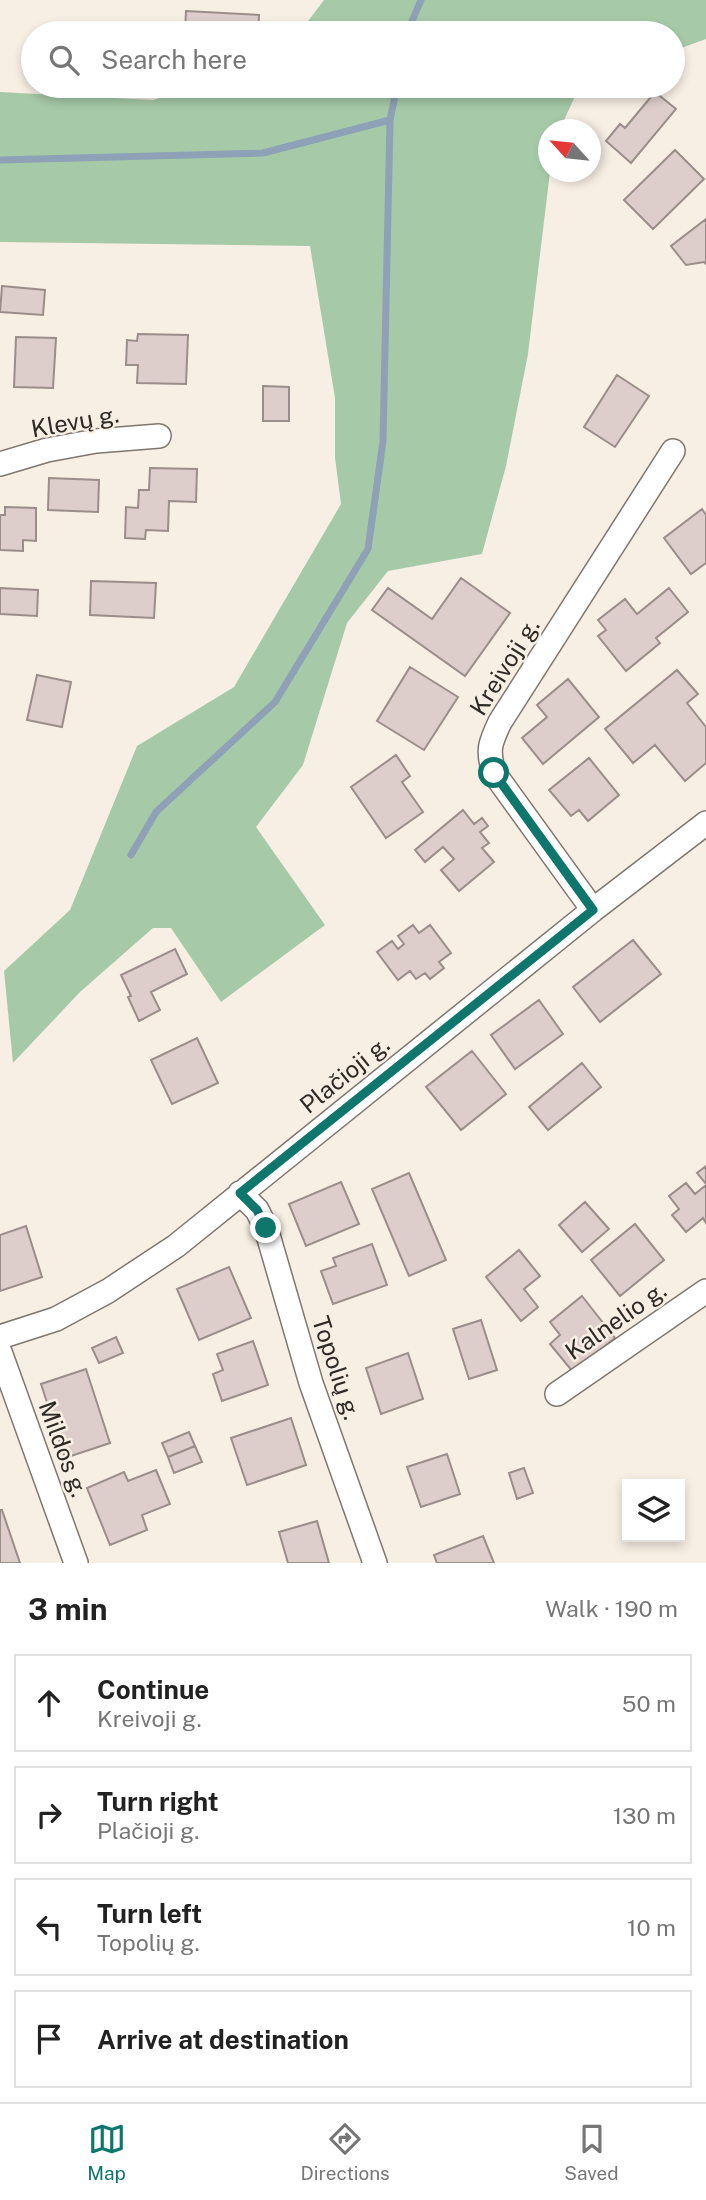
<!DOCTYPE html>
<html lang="en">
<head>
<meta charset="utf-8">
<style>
	body { margin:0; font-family:"Public Sans",sans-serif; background:#f2f2f2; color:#222 }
	.controls { position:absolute; right:21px; bottom:21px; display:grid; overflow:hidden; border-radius:0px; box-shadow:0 4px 10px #0003 }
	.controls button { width:63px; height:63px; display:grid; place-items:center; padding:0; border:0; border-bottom:2px solid #e0e0e0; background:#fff; color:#222; font:35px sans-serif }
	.compass { position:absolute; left:538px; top:119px; width:63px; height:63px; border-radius:50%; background:#fff; box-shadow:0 4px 10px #0003; rotate:297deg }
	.stop { position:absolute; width:21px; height:21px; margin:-16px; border:5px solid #0f766e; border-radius:50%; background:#fff }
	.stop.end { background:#0f766e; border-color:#fff; box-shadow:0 2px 7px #0008 }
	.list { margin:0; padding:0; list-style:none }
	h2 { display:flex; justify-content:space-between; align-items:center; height:91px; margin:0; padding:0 28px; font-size:30px }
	h2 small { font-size:23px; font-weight:400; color:#767676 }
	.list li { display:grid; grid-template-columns:46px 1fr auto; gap:21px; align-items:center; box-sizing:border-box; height:98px; margin:0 14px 14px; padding:0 14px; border:2px solid #e0e0e0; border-radius:0px }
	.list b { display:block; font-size:26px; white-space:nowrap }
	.list p { margin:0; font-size:23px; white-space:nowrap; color:#767676 }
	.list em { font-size:23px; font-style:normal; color:#767676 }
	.icon { flex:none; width:38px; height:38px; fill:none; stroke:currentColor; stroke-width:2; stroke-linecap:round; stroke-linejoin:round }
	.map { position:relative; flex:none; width:706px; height:1563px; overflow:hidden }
	.search { position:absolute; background:#fff; box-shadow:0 4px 10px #0003; left:21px; right:21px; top:21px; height:77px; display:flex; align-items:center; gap:18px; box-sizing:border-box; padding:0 24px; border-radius:38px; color:#767676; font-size:26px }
	.sheet { height:539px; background:#fff }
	nav { display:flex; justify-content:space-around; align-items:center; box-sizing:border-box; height:98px; border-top:2px solid #e0e0e0; background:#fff; font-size:19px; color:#767676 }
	nav a { display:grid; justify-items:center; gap:4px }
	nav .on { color:#0f766e }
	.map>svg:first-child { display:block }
	.green { fill:#a6caa8 }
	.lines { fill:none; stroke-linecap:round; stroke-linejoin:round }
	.stream { stroke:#8ea1b6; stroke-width:7 }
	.building { fill:#ddcecb; stroke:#9a8d8a; stroke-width:2 }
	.street-casing { stroke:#7f766d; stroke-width:26 }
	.street { stroke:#fff; stroke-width:23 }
	.route { stroke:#0f766e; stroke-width:9 }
	.labels { text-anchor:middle; stroke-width:5; stroke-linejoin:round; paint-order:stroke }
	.street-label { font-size:24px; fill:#2d2a26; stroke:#f8efe4 }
</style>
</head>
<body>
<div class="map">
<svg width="706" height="1563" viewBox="0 0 706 1563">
	<rect width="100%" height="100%" fill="#f8efe4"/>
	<!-- green -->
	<path class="green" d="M324,0H706V39L673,51V33H299Z
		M203,86H593L577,92L560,129L548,130L550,172L528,354L506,466L482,554L388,571L347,623L303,765L256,827L325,925L221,1002L171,928H153L80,992L13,1063L4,971L70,910L137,746L234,687L341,504L335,458V398L310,246L0,242V92L153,100Z"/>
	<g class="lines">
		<!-- stream -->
		<path class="stream" d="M407,33L421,0
			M0,160L263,153L390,120
			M131,855L156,812L275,702L368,549L383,441L390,120L397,86"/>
	</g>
	<!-- building -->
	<path class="building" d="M186,11L259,15L258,33H185Z
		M655,92L676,109L631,163L606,141L620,124L625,128Z
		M675,150L704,179L653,229L624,200Z
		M706,219V264L704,262L686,265L671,246Z
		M2,286L45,290L43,315L0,312Z
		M138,334L188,335L186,384L137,383L138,365H126L127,340L137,341Z
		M16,337L56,338L53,388L14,387Z
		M617,375L649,396L615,447L584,427Z
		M263,386L289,387V421H263Z
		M150,468L197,469L196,502L169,501L168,531L146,530L145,539L125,538L126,507L138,508L139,490H149Z
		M49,478L99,480L98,512L48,510Z
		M5,507L36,508V541L23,540V551L0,550V515H5Z
		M702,509L706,515V563L691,574L664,538Z
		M461,578L510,613L465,676L372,610L388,588L432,619Z
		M91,581L156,583L154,618L90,615Z
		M0,588L38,590L37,616L0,614Z
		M669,588L688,612L656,638L660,643L626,671L598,636L606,630L598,620L625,599L637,614Z
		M410,667L458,697L424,750L377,721Z
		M677,670L698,694L687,703L706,727V763L685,781L655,745L633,763L605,729Z
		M37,675L71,682L62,727L27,720Z
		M568,679L599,717L543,764L522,738L547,717L537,705Z
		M396,755L410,776L402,782L423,812L386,838L351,787Z
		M589,758L619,795L588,821L579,810L571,816L549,790Z
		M463,810L474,824L482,818L488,826L480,832L489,843L482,848L494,862L459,891L441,870L454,859L443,847L425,862L415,850Z
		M413,925L419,933L430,925L451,953L439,962L444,968L430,979L425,973L416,979L410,971L398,980L377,952L392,941L398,949L404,944L398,936Z
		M633,940L661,974L600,1022L573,987Z
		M175,949L187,974L151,992L160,1010L139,1021L128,997L131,996L121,975Z
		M539,1000L563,1034L515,1069L491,1035Z
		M197,1038L218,1083L172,1104L151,1060Z
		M472,1051L506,1094L461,1130L426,1087Z
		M582,1063L601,1087L548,1130L529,1107Z
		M706,1166V1184L697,1173Z
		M409,1173L446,1260L409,1276L372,1189Z
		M341,1182L359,1224L306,1246L289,1204Z
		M686,1183L695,1194L706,1185V1223L703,1218L686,1232L672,1215L679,1209L669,1196Z
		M585,1202L609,1229L582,1252L559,1225Z
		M635,1224L664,1260L620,1296L591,1260Z
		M26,1226L42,1277L0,1291V1235Z
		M372,1244L387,1285L333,1304L321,1271L336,1266L333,1258Z
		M519,1250L540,1276L524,1289L538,1307L521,1321L486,1277Z
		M229,1267L251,1318L199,1340L177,1289Z
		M582,1296L615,1338L573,1372L550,1344L560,1335L550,1322Z
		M481,1320L497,1370L469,1379L453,1329Z
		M116,1337L123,1353L99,1363L92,1348Z
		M253,1341L268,1385L222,1401L213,1374L223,1370L217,1354Z
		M408,1353L423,1399L381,1414L366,1368Z
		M86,1369L110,1443L65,1458L41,1384Z
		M291,1418L306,1465L247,1485L231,1438Z
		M189,1432L195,1446L168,1457L162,1443Z
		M195,1446L202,1462L174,1473L168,1457Z
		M447,1454L460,1494L421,1507L407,1467Z
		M524,1468L533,1493L517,1499L509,1473Z
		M156,1470L170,1504L142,1515L147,1530L110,1545L87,1488L124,1472L128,1481Z
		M0,1510H2L20,1563H0Z
		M317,1521L329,1563H288L279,1532Z
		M483,1536L494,1563H437L434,1555Z"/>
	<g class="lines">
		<defs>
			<path id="street" d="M0,464L47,450L96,441L159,436
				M593,910L494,773C487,750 490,743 500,722L673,451
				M240,1193L257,1210L266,1228L311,1383L375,1563
				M0,1337L56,1319L108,1291L176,1246L593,910L706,823
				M0,1352L76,1563
				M557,1394L706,1291"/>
		</defs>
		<!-- street casing -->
		<use href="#street" class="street-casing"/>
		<!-- street -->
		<use href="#street" class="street"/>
	</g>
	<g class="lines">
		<!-- route -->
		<path class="route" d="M266,1228L257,1210L240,1193L593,910L494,773"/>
	</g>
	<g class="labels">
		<!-- street labels -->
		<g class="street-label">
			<text transform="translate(75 422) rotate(-10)" y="8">Klevų g.</text>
			<text transform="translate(505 667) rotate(-58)" y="8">Kreivoji g.</text>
			<text transform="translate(345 1075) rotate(-39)" y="8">Plačioji g.</text>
			<text transform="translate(616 1321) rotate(-35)" y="8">Kalnelio g.</text>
			<text transform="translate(336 1368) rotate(72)" y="8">Topolių g.</text>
			<text transform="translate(63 1449) rotate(70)" y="8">Mildos g.</text>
		</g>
	</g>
</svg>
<div class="controls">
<button><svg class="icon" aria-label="layers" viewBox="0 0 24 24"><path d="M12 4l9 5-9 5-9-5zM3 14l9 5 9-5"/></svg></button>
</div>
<svg class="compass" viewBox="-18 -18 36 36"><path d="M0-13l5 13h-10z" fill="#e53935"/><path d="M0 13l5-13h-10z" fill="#767676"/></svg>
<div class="stop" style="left:494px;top:773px"></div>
<div class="stop end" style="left:266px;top:1228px"></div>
<div class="search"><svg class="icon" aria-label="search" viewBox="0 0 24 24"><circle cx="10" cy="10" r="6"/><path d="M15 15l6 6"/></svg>Search here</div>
</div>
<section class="sheet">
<h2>3 min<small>Walk · 190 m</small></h2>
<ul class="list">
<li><svg class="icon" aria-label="ahead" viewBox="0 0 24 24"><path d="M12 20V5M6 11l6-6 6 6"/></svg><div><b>Continue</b><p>Kreivoji g.</p></div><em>50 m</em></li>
<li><svg class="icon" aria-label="right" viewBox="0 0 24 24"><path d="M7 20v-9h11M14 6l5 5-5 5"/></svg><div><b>Turn right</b><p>Plačioji g.</p></div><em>130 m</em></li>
<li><svg class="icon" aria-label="left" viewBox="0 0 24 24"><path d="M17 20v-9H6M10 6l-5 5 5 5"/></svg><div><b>Turn left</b><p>Topolių g.</p></div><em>10 m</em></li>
<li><svg class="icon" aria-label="arrive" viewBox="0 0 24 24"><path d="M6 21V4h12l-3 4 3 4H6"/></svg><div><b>Arrive at destination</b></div></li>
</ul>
</section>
<nav>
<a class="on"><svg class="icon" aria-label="map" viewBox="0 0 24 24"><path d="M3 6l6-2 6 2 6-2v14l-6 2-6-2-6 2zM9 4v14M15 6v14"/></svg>Map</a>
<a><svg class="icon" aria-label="directions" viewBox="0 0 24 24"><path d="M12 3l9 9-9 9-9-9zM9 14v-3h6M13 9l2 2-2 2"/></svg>Directions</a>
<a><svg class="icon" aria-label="saved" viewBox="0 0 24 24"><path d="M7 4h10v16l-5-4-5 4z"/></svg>Saved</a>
</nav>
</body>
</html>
